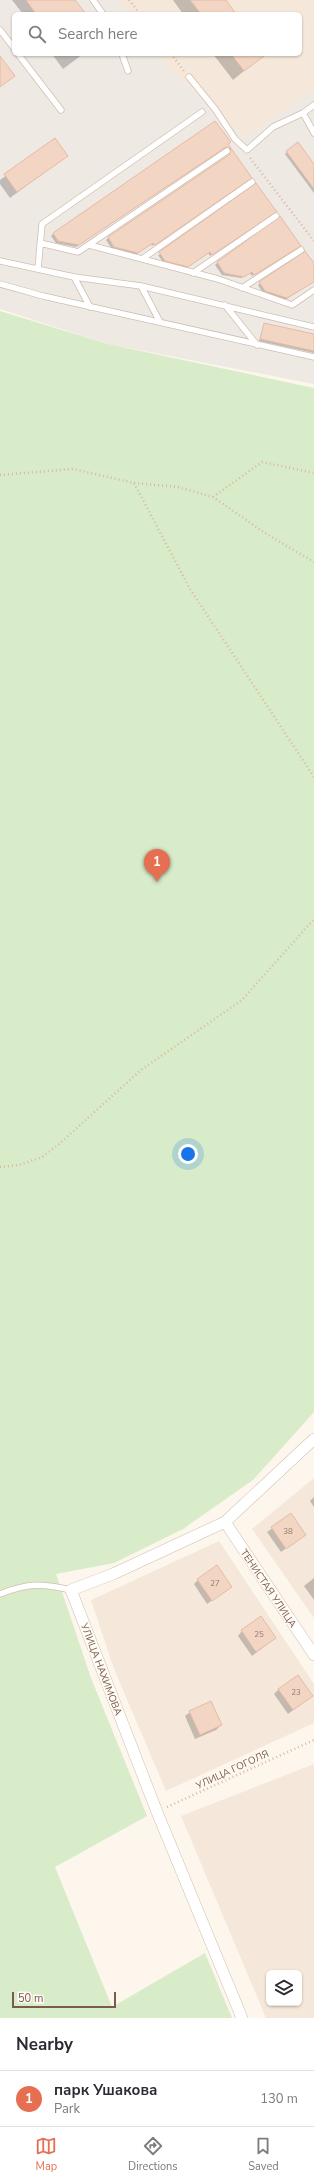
<!DOCTYPE html>
<html lang="en">
<head>
<meta charset="utf-8">
<style>
	body { margin:0; font-family:"Nunito Sans",sans-serif; background:#f2f2f3; color:#2b2b33 }
	.controls { position:absolute; right:12px; bottom:12px; display:grid; overflow:hidden; border-radius:6px; box-shadow:0 1px 3px #0004 }
	.controls button { width:36px; height:36px; display:grid; place-items:center; padding:0; border:0; border-bottom:1px solid #e1e1e2; background:#fff; color:#2b2b33; font:20px sans-serif }
	.scale { position:absolute; left:12px; bottom:10px; width:104px; box-sizing:border-box; padding-left:4px; border:2px solid #7a5c4d; border-top:0; font-size:11px; line-height:14px; white-space:nowrap; color:#7a5c4d; -webkit-text-stroke:3px #fffaf3; paint-order:stroke }
	.you { position:absolute; left:188px; top:1154px; width:14px; height:14px; margin:-10px; border:3px solid #fff; border-radius:50%; background:#1a73e8; box-shadow:0 0 0 6px #1a73e833 }
	.badge { display:grid; place-items:center; width:26px; height:26px; border-radius:50%; background:#e76f51; color:#fff; font-size:13px; font-weight:700 }
	.pin { position:absolute; translate:-50% -33px; filter:drop-shadow(0 1px 2px #0008) }
	.pin::after { content:''; position:absolute; top:21px; width:14px; height:12px; background:inherit; clip-path:polygon(0 0,100% 0,50% 100%) }
	.list { margin:0; padding:0; list-style:none }
	h2 { display:flex; justify-content:space-between; align-items:center; height:52px; margin:0; padding:0 16px; font-size:17px }
	h2 small { font-size:13px; font-weight:400; color:#7c7c81 }
	.list li { display:grid; grid-template-columns:26px 1fr auto; gap:12px; align-items:center; box-sizing:border-box; height:56px; padding:0 16px; border-top:1px solid #e1e1e2 }
	.list b { display:block; font-size:15px; white-space:nowrap }
	.list p { margin:0; font-size:13px; white-space:nowrap; color:#7c7c81 }
	.list em { font-size:13px; font-style:normal; color:#7c7c81 }
	.icon { flex:none; width:22px; height:22px; fill:none; stroke:currentColor; stroke-width:2; stroke-linecap:round; stroke-linejoin:round }
	.map { position:relative; flex:none; width:314px; height:2018px; overflow:hidden }
	.search { position:absolute; background:#fff; box-shadow:0 1px 3px #0004; left:12px; right:12px; top:12px; height:44px; display:flex; align-items:center; gap:10px; box-sizing:border-box; padding:0 14px; border-radius:6px; color:#7c7c81; font-size:15px }
	.sheet { height:108px; background:#fff }
	nav { display:flex; justify-content:space-around; align-items:center; box-sizing:border-box; height:56px; border-top:1px solid #e1e1e2; background:#fff; font-size:11px; color:#7c7c81 }
	nav a { display:grid; justify-items:center; gap:2px }
	nav .on { color:#e76f51 }
	.map>svg:first-child { display:block }
	.residential { fill:#f5e8da; fill-rule:evenodd }
	.industrial { fill:#efe9e4 }
	.green { fill:#d8ecc9 }
	.shadow { fill:#0003 }
	.building { fill:#f3d5c3; stroke:#e6bba3 }
	.lines { fill:none; stroke-linecap:round; stroke-linejoin:round }
	.service-casing { stroke:#d1beb0; stroke-width:7 }
	.minor-casing { stroke:#d1beb0; stroke-width:12 }
	.path { stroke:#d9b8a5; stroke-width:2.5; stroke-dasharray:1 3; stroke-linecap:butt }
	.service { stroke:#fff; stroke-width:5.5 }
	.minor { stroke:#fff; stroke-width:11 }
	.labels { text-anchor:middle; stroke-width:3; stroke-linejoin:round; paint-order:stroke }
	.number-label { font-size:8px; fill:#987a6a }
	.street-label { font-size:10px; fill:#7a5c4d; stroke:#fffaf3 }
</style>
</head>
<body>
<div class="map">
<svg width="314" height="2018" viewBox="0 0 314 2018">
	<rect width="100%" height="100%" fill="#fdf6ec"/>
	<!-- residential -->
	<path class="residential" d="M119,0H314V90L244,138L166,65L158,54H300V14H129Z
		M314,1478V1618L252,1529Z
		M219,1541L314,1684V1723L166,1791L114,1669L91,1600Z
		M314,1764V2018H266L181,1816ZM269,1973H299V2003H269Z"/>
	<!-- industrial -->
	<path class="industrial" d="M0,0H119L129,14H14V54H158L166,65L244,138L314,90V384L108,344L0,309Z"/>
	<!-- green -->
	<path class="green" d="M0,311L108,344L314,388V1412L253,1480L183,1529L114,1563L56,1574L91,1678L147,1816L55,1867L112,2007L205,1953L232,2018H0Z"/>
	<!-- shadow -->
	<path class="shadow" d="M12,0H74L84,14H23Z
		M173,0H224L235,14H183Z
		M52,54H83L63,69Z
		M213,54H265L233,80Z
		M215,122L227,144L251,178L249,180L152,246L151,244L135,255L112,249L106,240L108,238L228,156L230,154L227,149H222L76,247L56,243L51,236L53,234Z
		M55,140L66,156L10,198L0,184V180Z
		M287,152L314,166V193L285,154Z
		M274,214L210,256L208,253L185,268L163,262L158,255Z
		M280,218L298,248L252,276L250,273L241,278L222,275L215,265L217,263Z
		M305,253L314,266V281L285,300L263,293L258,285L260,283Z
		M264,324L314,335V353L259,341Z
		M314,1497V1507L310,1501Z
		M291,1515L305,1535L281,1552L267,1532Z
		M314,1578V1600L304,1586Z
		M198,1580L231,1587L207,1604L194,1584Z
		M242,1631L275,1638L252,1656L238,1636Z
		M279,1689L312,1696L288,1714L274,1694Z
		M190,1712L221,1725L216,1730L195,1739L185,1716Z"/>
	<!-- building -->
	<path class="building" d="M26,0H75L86,14H36Z
		M190,0H226L236,14H201Z
		M231,54H267L244,71Z
		M0,56L15,76L0,87Z
		M215,121L231,142L228,144L252,178L155,245L153,243L138,253L114,247L108,237L229,155L231,149L226,147L79,245L58,241L53,233Z
		M55,138L68,156L17,192L4,174Z
		M298,142L314,164V189L286,151Z
		M256,183L277,212L212,255L210,252L188,267L165,261L159,252Z
		M280,216L301,246L254,275L252,272L244,277L224,273L217,262Z
		M305,251L314,263V282L287,298L265,291L259,282Z
		M264,323L314,334V351L260,339Z
		M291,1513L306,1535L286,1549L271,1527Z
		M217,1565L232,1587L212,1601L197,1579Z
		M261,1616L276,1638L256,1652L241,1630Z
		M298,1675L313,1696L293,1710L278,1689Z
		M211,1701L222,1725L200,1735L189,1711Z"/>
	<g class="lines">
		<defs>
			<path id="service" d="M93,0L103,14
				M0,30L14,48
				M18,54L61,110
				M122,54L128,71
				M189,77L215,109L235,139L247,150L273,127L303,113L314,105
				M303,113L314,133
				M40,243L78,252L227,151
				M89,245L218,279L292,305L314,290
				M142,259L252,182
				M0,261L74,277L141,286L314,327
				M38,269L42,224L202,112
				M193,273L276,216
				M74,277L90,307
				M0,284L43,296L314,357
				M141,286L160,322
				M242,288L301,250
				M225,305L257,345
				M0,1594C28,1583 42,1583 71,1590"/>
			<path id="minor" d="M225,1522L314,1655
				M242,2018L157,1812L71,1590L113,1574L225,1522L314,1439"/>
		</defs>
		<!-- service casing -->
		<use href="#service" class="service-casing"/>
		<!-- minor casing -->
		<use href="#minor" class="minor-casing"/>
		<!-- path -->
		<path class="path" d="M129,0L140,14
			M171,54L184,71
			M250,158L314,241
			M0,475L73,469L134,483L178,487L213,497L265,533L314,562
			M134,483L190,589L314,777
			M213,497L262,462L314,473
			M0,1167L19,1165L42,1157L58,1145L141,1070L242,1000L314,919
			M167,1807L314,1740"/>
		<!-- service -->
		<use href="#service" class="service"/>
		<!-- minor -->
		<use href="#minor" class="minor"/>
	</g>
	<g class="labels">
		<!-- number labels -->
		<g class="number-label">
			<text x="288" y="1534">38</text>
			<text x="215" y="1586">27</text>
			<text x="259" y="1637">25</text>
			<text x="296" y="1695">23</text>
		</g>
		<!-- street labels -->
		<g class="street-label">
			<text transform="translate(269 1588) rotate(56)" y="4">ТЕНИСТАЯ УЛИЦА</text>
			<text transform="translate(102 1669) rotate(69)" y="4">УЛИЦА НАХИМОВА</text>
			<text transform="translate(232 1769) rotate(-25)" y="4">УЛИЦА ГОГОЛЯ</text>
		</g>
	</g>
</svg>
<div class="controls">
<button><svg class="icon" aria-label="layers" viewBox="0 0 24 24"><path d="M12 4l9 5-9 5-9-5zM3 14l9 5 9-5"/></svg></button>
</div>
<div class="scale">50 m</div>
<div class="you"></div>
<div class="pin badge" style="left:157px;top:882px">1</div>
<div class="search"><svg class="icon" aria-label="search" viewBox="0 0 24 24"><circle cx="10" cy="10" r="6"/><path d="M15 15l6 6"/></svg>Search here</div>
</div>
<section class="sheet">
<h2>Nearby<small></small></h2>
<ul class="list">
<li><span class="badge">1</span><div><b>парк Ушакова</b><p>Park</p></div><em>130 m</em></li>
</ul>
</section>
<nav>
<a class="on"><svg class="icon" aria-label="map" viewBox="0 0 24 24"><path d="M3 6l6-2 6 2 6-2v14l-6 2-6-2-6 2zM9 4v14M15 6v14"/></svg>Map</a>
<a><svg class="icon" aria-label="directions" viewBox="0 0 24 24"><path d="M12 3l9 9-9 9-9-9zM9 14v-3h6M13 9l2 2-2 2"/></svg>Directions</a>
<a><svg class="icon" aria-label="saved" viewBox="0 0 24 24"><path d="M7 4h10v16l-5-4-5 4z"/></svg>Saved</a>
</nav>
</body>
</html>
